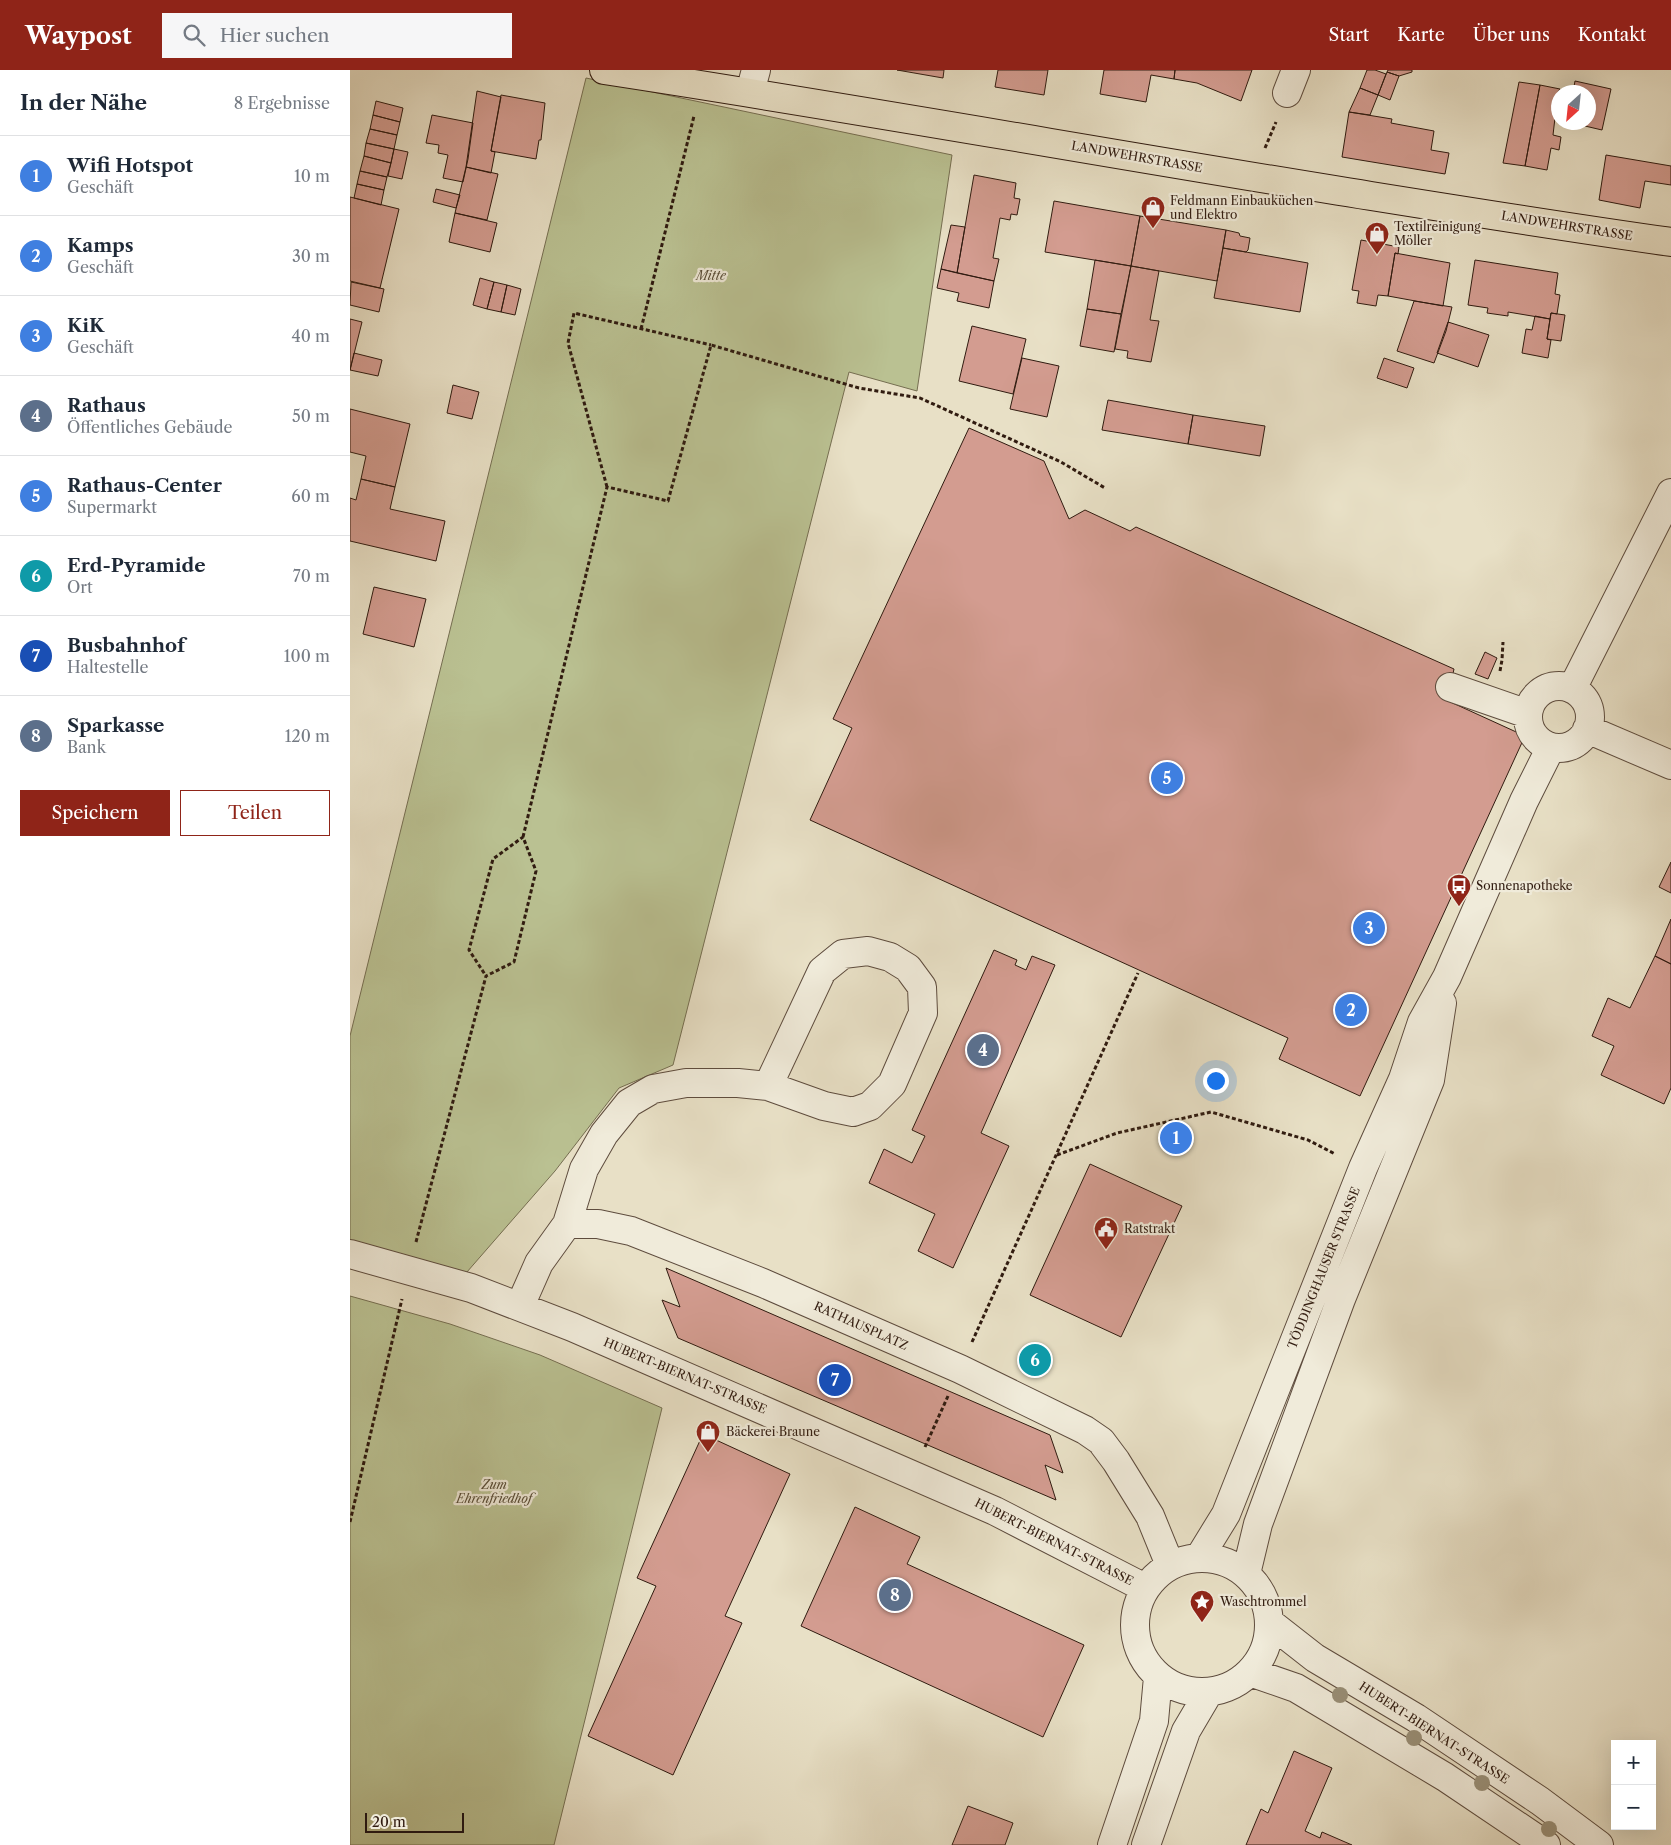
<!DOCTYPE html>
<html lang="de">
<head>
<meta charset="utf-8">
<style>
	body { margin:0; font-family:"Libre Caslon Text",serif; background:#f6f6f7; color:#1f2937 }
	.controls { position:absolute; right:15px; bottom:15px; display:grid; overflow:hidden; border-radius:0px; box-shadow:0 5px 20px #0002 }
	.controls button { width:45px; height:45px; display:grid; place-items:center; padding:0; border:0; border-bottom:1px solid #e0e1e3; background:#fff; color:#1f2937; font:25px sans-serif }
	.compass { position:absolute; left:1201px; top:15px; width:45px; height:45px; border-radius:50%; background:#fff; box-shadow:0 5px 20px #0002; rotate:207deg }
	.scale { position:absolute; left:15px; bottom:12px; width:99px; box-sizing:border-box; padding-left:5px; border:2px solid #301b10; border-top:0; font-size:14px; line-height:18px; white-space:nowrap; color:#301b10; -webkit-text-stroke:4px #f0ebda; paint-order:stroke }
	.you { position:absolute; left:865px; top:1010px; width:18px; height:18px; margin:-12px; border:4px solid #fff; border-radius:50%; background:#1a73e8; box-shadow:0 0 0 8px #1a73e833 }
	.badge { display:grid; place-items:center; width:32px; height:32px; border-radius:50%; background:#8f2418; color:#fff; font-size:16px; font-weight:700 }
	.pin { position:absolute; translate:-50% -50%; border:2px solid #fff; box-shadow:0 1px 5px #0006 }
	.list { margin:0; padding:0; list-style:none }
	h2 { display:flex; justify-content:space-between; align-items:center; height:65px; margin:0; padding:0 20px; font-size:21px }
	h2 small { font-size:16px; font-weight:400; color:#747a83 }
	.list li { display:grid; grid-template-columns:32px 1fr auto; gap:15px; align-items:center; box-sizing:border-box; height:80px; padding:0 20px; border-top:1px solid #e0e1e3 }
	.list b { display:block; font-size:19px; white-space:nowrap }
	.list p { margin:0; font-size:16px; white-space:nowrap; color:#747a83 }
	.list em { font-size:16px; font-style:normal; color:#747a83 }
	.actions { display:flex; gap:10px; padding:15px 20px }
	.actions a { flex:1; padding:11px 0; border:1px solid #8f2418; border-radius:0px; text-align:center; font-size:18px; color:#8f2418 }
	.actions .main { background:#8f2418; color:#fff }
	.icon { flex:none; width:28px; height:28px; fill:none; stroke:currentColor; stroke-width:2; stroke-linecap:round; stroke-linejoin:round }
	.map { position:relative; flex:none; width:1321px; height:1775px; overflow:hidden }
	header { display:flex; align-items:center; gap:30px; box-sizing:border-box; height:70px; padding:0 25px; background:#8f2418; color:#fff }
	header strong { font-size:24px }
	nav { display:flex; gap:28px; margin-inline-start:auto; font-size:18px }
	.search { width:350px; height:45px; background:#f6f6f7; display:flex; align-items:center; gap:12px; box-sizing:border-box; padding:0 18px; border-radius:0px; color:#747a83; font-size:19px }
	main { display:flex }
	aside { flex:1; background:#fff }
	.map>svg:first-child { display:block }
	.green { fill:#bac192; stroke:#756e51 }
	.building { fill:#d39c90; stroke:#301b10 }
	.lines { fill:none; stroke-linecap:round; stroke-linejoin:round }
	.minor-casing { stroke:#5e4c3e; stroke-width:30 }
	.major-casing { stroke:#301b10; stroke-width:30 }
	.path { stroke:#301b10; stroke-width:3; stroke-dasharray:4 2.5; stroke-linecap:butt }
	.minor { stroke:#f0ebda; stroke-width:28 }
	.major { stroke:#e8e0c6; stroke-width:28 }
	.tree { fill:#998f77 }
	.labels { text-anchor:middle; stroke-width:4.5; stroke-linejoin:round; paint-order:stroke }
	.street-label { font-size:12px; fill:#301b10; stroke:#f0ebda }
	.poi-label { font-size:12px; fill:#301b10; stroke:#f0ebda; text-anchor:start }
	.park-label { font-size:12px; font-style:italic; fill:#594d37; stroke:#f0ebda }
</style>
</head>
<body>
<header>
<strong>Waypost</strong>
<div class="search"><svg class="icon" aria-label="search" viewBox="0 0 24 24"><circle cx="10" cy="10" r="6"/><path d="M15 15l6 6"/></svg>Hier suchen</div>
<nav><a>Start</a><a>Karte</a><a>Über uns</a><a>Kontakt</a></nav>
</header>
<main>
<aside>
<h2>In der Nähe<small>8 Ergebnisse</small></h2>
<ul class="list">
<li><span class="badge" style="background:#3f7fe0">1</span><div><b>Wifi Hotspot</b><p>Geschäft</p></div><em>10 m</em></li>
<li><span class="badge" style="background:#3f7fe0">2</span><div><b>Kamps</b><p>Geschäft</p></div><em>30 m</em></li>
<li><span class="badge" style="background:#3f7fe0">3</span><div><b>KiK</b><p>Geschäft</p></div><em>40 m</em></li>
<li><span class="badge" style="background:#5c6f8a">4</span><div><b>Rathaus</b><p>Öffentliches Gebäude</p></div><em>50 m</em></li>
<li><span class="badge" style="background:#3f7fe0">5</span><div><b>Rathaus-Center</b><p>Supermarkt</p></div><em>60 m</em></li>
<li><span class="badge" style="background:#0f9aa8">6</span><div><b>Erd-Pyramide</b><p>Ort</p></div><em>70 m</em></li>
<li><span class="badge" style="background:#1a4fb4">7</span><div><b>Busbahnhof</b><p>Haltestelle</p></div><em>100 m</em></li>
<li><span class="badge" style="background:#5c6f8a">8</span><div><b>Sparkasse</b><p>Bank</p></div><em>120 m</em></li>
</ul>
<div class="actions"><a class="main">Speichern</a><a>Teilen</a></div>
</aside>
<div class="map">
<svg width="1321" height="1775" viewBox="0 0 1321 1775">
	<rect width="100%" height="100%" fill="#e8e0c6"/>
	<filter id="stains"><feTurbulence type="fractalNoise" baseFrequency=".004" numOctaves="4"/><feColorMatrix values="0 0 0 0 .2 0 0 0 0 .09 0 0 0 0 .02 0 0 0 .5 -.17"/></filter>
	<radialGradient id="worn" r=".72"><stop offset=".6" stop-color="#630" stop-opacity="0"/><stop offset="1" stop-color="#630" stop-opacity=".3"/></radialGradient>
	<!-- green -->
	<path class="green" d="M236,8L602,85L567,321L499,302L323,995L269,1018L205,1101L110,1210L0,1175V966Z
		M0,1226L100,1254L190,1285L312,1338L204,1775H0Z"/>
	<!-- building -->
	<path class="building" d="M547,0H594L593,8Z
		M648,0H698L694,25L645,17Z
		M754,0H825L824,9L801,5L796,32L750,24Z
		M825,0H902L891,31L847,13L824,9Z
		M1017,0H1025L1036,4L1028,25L1010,18Z
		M1038,0H1062V2L1049,6L1037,2Z
		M1037,2L1049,6L1040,30L1028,25Z
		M1225,11L1261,19L1252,60L1218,52H1238V22H1223Z
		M1169,12L1190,15L1175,96L1153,93Z
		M1190,15L1210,19L1208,22L1203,65L1211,67L1209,80L1201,78L1197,100L1175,96Z
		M1010,18L1028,25L1020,45L999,42Z
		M127,21L151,27L141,81L145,82L141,103L116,97Z
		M151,25L195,33L191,70H189L186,89L141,81Z
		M26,31L53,38L50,52L23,45Z
		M999,42L1042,49L1041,53L1084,61L1081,80L1099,83L1095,104L992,87Z
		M23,45L50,52L47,65L20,59Z
		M82,45L123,53L118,89L113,112L93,108L98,85L88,83L89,75L76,73Z
		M20,59L47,65L44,79L16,73Z
		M16,73L44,79L41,93L14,86Z
		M44,79L58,82L52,109L38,106Z
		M1256,85L1321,96V115L1295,111L1290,138L1249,130Z
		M14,86L41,93L37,107L10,101Z
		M116,97L148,104L137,150L105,143Z
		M10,101L37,107L34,120L7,114Z
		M624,105L666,113L664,128L670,129L667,145L661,144L660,150L650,148L643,188L649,189L644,211L607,203Z
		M7,114L34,120L31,135L4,128Z
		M86,119L110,125L106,138L83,132Z
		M0,127L49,139L30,218L0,211Z
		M704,131L790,146L781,196L695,182Z
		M105,143L147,153L140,182L99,172Z
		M790,146L876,160L867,211L781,196Z
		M601,155L615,157L607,203L591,199Z
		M876,160L889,163L890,166L900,168L898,180L896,182L873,178Z
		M1011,170L1049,177L1048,184L1045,183L1038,226L1028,225L1026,236L1007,233L1009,221L1002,220Z
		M873,178L958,193L950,242L864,228Z
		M1045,183L1100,193L1093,236L1038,226Z
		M745,190L781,196L771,244L737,239Z
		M1125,190L1208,203L1205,224L1210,225L1207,244L1201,243L1200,249L1158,242V246L1137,243L1138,238L1118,235Z
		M781,196L809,201L800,250L809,251L801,292L777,288L778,281L765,279Z
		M591,199L644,211L639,238L607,231L609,223L587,218Z
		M130,208L144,212L137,239L123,235Z
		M1,212L34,219L29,242L0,235Z
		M144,212L157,215L151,242L137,239Z
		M157,215L171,219L165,245L151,242Z
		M1064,231L1102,237L1096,261L1084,293L1047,281Z
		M737,239L771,244L764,282L730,276Z
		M1201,243L1215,245L1211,271L1197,269Z
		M1185,246L1200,249L1197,269L1201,270L1198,288L1172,283L1176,259L1182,260Z
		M0,249L12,252L0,300Z
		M1098,252L1139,265L1128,297L1087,283Z
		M622,256L676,269L663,324L609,311Z
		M4,283L32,290L28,306L0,300Z
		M672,288L709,296L697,347L660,339Z
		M1034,288L1064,298L1057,318L1027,308Z
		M103,315L129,322L122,349L97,343Z
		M758,330L843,345L838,374L752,360Z
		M0,339L60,354L45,417L11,409L16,386L0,382Z
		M843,345L915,356L910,386L838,374Z
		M619,358L694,391L719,449L735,440L780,461L786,457L1104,599L1100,617L1094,629L1175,666L1010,1026L929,989L938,968L460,750L502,658L483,649Z
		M11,409L45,417L40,439L95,451L86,491L0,471V428L6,430Z
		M24,517L76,529L64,577L13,564Z
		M1135,582L1147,588L1138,609L1125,604Z
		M1321,792V823L1309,817Z
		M1321,849V894L1305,886Z
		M644,880L667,890L665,895L676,900L682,886L705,895L631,1063L659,1076L603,1198L568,1181L585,1144L519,1113L534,1079L562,1093L575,1066L562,1060Z
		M1305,886L1321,894V1018L1314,1034L1251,1005L1264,976L1242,966L1258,928L1280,938Z
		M740,1094L832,1136L771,1267L680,1225Z
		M316,1198L700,1365L713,1403L695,1395L706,1430L328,1268L312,1230L330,1237Z
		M353,1364L440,1404L375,1546L392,1553L323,1705L238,1666L306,1516L287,1508Z
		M505,1437L570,1467L557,1494L734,1575L693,1667L451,1556Z
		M944,1681L982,1698L955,1761L970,1768L972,1762L1002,1775H896L911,1739L918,1743Z
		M618,1736L663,1753L655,1775H602Z"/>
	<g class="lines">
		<defs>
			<path id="minor" d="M400,22L406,0
				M937,23L946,0
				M1178 647a31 31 0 1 1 62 0a31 31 0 1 1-62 0Z
				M1100,617L1178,644
				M1222,619L1321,423
				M1237,659L1321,695
				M217,1154H248L281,1161L413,1213L610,1299L735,1360L751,1371L766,1391L800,1446L820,1495
				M0,1184L121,1218L222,1257L645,1441L795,1518
				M170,1236L189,1193L217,1154L234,1099L254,1064L279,1033L303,1019L336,1013H388L418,1016L474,1036L503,1042L520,1036L542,1014L573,943L572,917L558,898L540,887L518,881L493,884L472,901L418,1016
				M849,1488L876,1444L1013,1098L1053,1009L1072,952L1097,907L1174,731L1201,677
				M785 1555a67 67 0 1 1 134 0a67 67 0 1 1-134 0Z
				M896,1504L908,1454L991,1229L1080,1010L1092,933
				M919,1552L965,1588L1066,1648L1190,1731L1249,1775
				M900,1602L946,1618L1095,1707L1196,1775
				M762,1775L804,1651L808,1607
				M796,1775L836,1661L859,1622"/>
			<path id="major" d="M254,0C510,39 765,85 1021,126C1121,142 1221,158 1321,172"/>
		</defs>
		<!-- minor casing -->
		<use href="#minor" class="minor-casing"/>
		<!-- major casing -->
		<use href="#major" class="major-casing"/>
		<!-- path -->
		<path class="path" d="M915,78L926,52
			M291,259L344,46
			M257,417L218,273L224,243L361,275
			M1150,601L1152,590L1153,572
			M173,767L257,417L318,431L361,275L509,318L570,328L711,392L755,418
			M707,1085L767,1063L861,1042L958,1070L985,1084
			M66,1172L136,906L164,892L186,801L173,767L143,789L119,880L136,906
			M622,1272L788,903
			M575,1377L598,1326
			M0,1452L52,1229"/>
		<!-- minor -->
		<use href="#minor" class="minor"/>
		<!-- major -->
		<use href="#major" class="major"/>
	</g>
	<!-- trees -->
	<g class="tree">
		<circle cx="990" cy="1625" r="8"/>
		<circle cx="1064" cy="1668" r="8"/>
		<circle cx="1132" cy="1713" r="8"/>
		<circle cx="1199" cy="1759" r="8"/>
	</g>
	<!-- icons -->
	<defs>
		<symbol id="shop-pin" viewBox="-11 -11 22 30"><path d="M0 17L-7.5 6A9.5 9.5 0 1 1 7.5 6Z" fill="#8f2418" stroke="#f0ebda"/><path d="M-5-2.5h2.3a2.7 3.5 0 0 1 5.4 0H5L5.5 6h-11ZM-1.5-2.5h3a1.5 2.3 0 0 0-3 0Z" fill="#fff"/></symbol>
		<symbol id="bus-pin" viewBox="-11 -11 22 30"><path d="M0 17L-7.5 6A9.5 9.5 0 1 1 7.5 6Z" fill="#8f2418" stroke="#f0ebda"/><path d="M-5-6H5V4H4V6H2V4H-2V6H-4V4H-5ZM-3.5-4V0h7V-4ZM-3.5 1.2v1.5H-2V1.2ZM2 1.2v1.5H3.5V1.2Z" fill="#fff"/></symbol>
		<symbol id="civic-pin" viewBox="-11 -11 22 30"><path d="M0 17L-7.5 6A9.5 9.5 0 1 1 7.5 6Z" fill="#8f2418" stroke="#f0ebda"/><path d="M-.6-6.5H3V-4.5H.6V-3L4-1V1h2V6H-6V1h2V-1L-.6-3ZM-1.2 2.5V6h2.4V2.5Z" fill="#fff"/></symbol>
		<symbol id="sight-pin" viewBox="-11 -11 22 30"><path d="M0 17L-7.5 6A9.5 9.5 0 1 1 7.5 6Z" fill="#8f2418" stroke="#f0ebda"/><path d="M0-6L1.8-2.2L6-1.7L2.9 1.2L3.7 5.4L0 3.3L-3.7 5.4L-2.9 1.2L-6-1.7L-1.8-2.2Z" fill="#fff"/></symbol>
	</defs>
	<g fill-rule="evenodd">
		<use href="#shop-pin" x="789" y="124" width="28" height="38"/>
		<use href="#shop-pin" x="1013" y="150" width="28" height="38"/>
		<use href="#bus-pin" x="1095" y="802" width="28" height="38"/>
		<use href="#civic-pin" x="742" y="1145" width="28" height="38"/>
		<use href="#shop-pin" x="344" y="1348" width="28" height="38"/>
		<use href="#sight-pin" x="838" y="1518" width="28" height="38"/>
	</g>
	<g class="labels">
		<!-- street labels -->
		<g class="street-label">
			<text transform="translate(787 87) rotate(10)" y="4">LANDWEHRSTRASSE</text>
			<text transform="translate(1217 156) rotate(9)" y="4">LANDWEHRSTRASSE</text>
			<text transform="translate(974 1198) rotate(-68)" y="4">TÖDDINGHAUSER STRASSE</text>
			<text transform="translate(511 1256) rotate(24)" y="4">RATHAUSPLATZ</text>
			<text transform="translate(335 1306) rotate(23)" y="4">HUBERT-BIERNAT-STRASSE</text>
			<text transform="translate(704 1472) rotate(27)" y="4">HUBERT-BIERNAT-STRASSE</text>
			<text transform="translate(1084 1663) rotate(33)" y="4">HUBERT-BIERNAT-STRASSE</text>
		</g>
		<!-- poi labels -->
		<g class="poi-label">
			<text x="820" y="135">Feldmann Einbauküchen<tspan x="820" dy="14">und Elektro</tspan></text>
			<text x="1044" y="161">Textilreinigung<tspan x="1044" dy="14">Möller</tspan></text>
			<text x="1126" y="820">Sonnenapotheke</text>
			<text x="774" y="1163">Ratstrakt</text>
			<text x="376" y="1366">Bäckerei Braune</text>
			<text x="870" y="1536">Waschtrommel</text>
		</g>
		<!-- park labels -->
		<g class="park-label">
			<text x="361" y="210">Mitte</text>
			<text x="144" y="1419">Zum<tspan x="144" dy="14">Ehrenfriedhof</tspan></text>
		</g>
	</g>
	<rect width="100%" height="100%" filter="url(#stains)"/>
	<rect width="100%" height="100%" fill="url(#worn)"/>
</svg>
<div class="controls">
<button>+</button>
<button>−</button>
</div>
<svg class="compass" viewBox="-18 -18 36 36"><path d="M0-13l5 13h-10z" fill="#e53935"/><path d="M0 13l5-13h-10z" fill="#747a83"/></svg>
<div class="scale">20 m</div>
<div class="you"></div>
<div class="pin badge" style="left:826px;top:1068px;background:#3f7fe0">1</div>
<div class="pin badge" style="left:1001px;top:940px;background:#3f7fe0">2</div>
<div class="pin badge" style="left:1019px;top:858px;background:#3f7fe0">3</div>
<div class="pin badge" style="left:633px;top:980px;background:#5c6f8a">4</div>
<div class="pin badge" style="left:817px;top:708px;background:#3f7fe0">5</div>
<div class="pin badge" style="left:685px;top:1290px;background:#0f9aa8">6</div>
<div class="pin badge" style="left:485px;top:1310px;background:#1a4fb4">7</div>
<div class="pin badge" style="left:545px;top:1525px;background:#5c6f8a">8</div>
</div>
</main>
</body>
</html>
